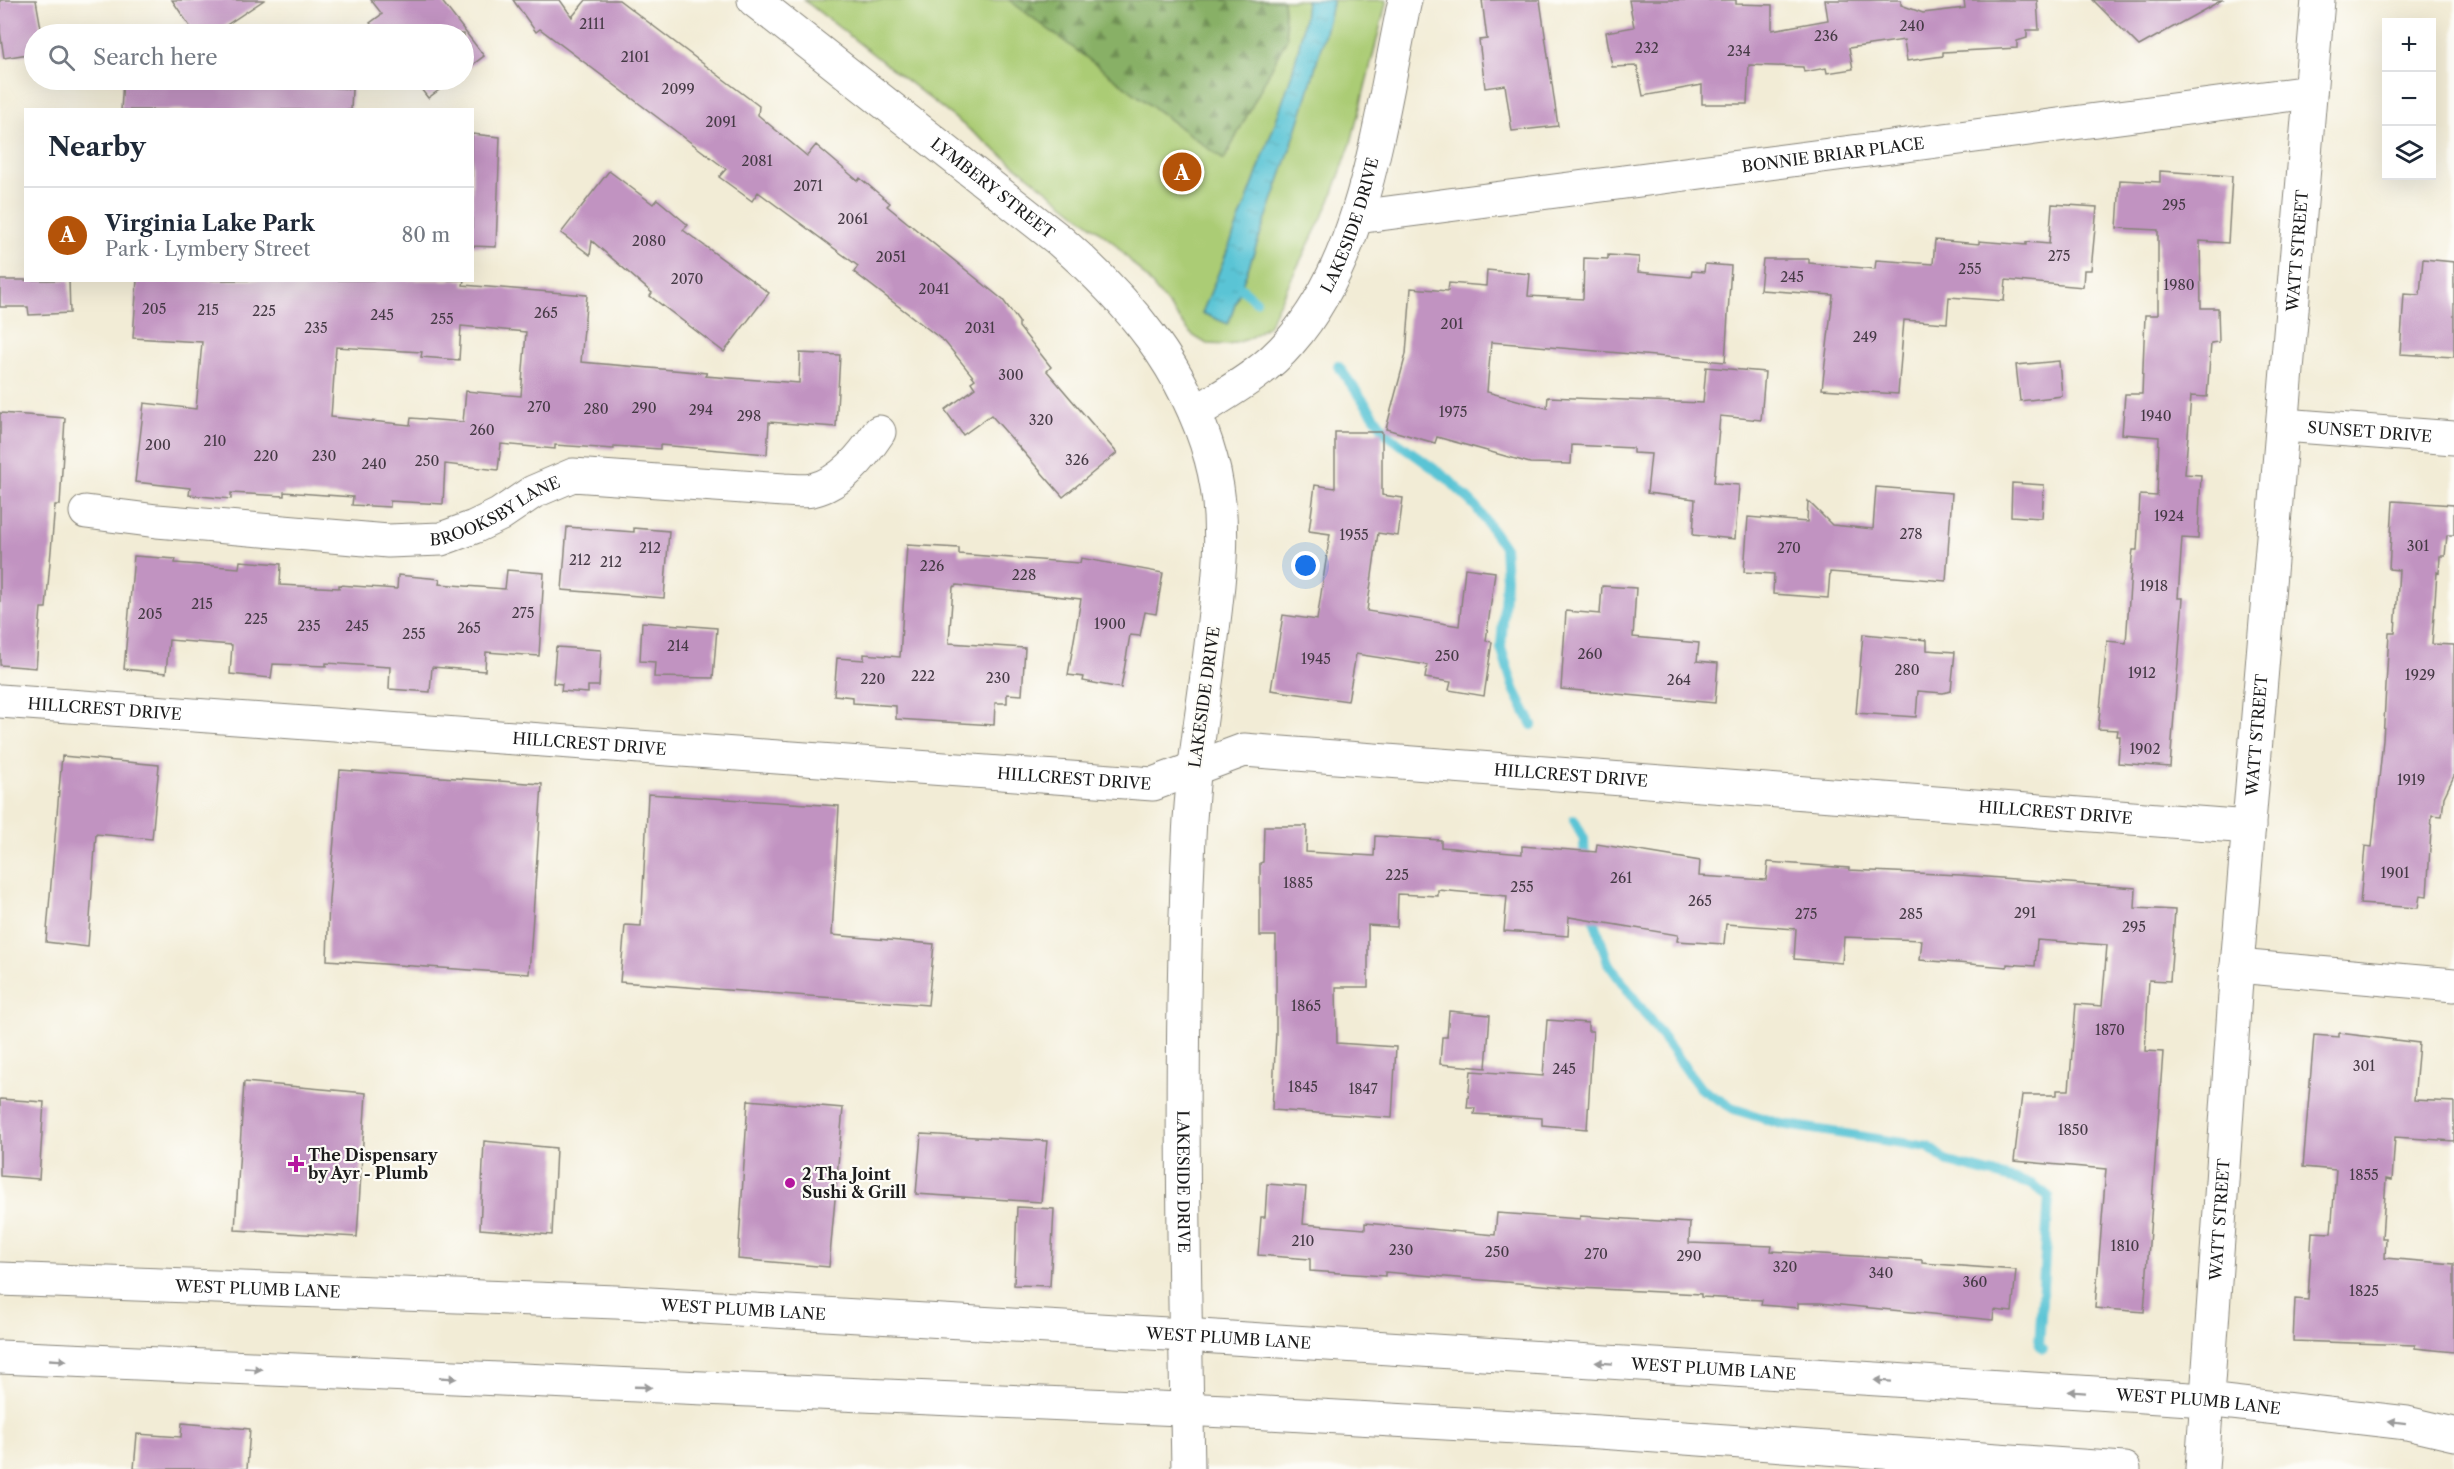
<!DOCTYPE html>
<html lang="en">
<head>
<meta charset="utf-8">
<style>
	body { margin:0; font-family:"Libre Caslon Text",serif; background:#f2f2f3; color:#1f2937 }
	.controls { position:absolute; right:18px; top:18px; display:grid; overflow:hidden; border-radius:0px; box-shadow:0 6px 24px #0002 }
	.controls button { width:54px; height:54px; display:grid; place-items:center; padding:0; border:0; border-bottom:2px solid #e0e1e3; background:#fff; color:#1f2937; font:30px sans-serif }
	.you { position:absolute; left:1306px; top:566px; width:21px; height:21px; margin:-15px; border:4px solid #fff; border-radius:50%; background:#1a73e8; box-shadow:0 0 0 9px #1a73e833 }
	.badge { display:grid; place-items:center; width:39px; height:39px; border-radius:50%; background:#b45309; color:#fff; font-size:20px; font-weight:700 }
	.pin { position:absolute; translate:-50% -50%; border:3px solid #fff; box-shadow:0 2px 6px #0006 }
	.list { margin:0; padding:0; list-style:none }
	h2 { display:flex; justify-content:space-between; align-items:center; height:78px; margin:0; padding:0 24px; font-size:26px }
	h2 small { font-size:20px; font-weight:400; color:#747a83 }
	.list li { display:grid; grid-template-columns:39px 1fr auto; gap:18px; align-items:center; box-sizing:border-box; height:96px; padding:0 24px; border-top:2px solid #e0e1e3 }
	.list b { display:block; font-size:22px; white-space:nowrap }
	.list p { margin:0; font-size:20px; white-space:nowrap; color:#747a83 }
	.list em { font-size:20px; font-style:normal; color:#747a83 }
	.icon { flex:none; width:33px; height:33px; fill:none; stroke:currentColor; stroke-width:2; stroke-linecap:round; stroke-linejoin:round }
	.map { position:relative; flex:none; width:2454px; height:1469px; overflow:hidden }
	.search { position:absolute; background:#fff; box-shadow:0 6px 24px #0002; left:24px; top:24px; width:450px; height:66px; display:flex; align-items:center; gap:15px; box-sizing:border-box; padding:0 21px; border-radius:33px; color:#747a83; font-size:22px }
	.panel { position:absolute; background:#fff; box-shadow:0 6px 24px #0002; left:24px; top:108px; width:450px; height:174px; border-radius:0px }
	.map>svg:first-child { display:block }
	.green { fill:#abcc74; stroke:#647448; stroke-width:1.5 }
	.forest { fill:url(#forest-firs); stroke:#526641; stroke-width:1.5 }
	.water { fill:url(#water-ripples); stroke:#3b7078; stroke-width:1.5 }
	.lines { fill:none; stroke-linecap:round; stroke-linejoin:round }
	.stream { stroke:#5ac4d5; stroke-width:10 }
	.building { fill:#c193c1; fill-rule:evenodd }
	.minor-casing { stroke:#878479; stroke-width:35 }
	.major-casing { stroke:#878479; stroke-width:35 }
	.minor { stroke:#fff; stroke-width:33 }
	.major { stroke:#fff; stroke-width:33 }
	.oneway { fill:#999 }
	.poi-dot { fill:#b5179e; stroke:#fdfcf7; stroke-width:2 }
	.labels { text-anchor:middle; stroke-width:4.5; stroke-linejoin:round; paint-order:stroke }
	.number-label { font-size:14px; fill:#453a45 }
	.street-label { font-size:16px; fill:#1c1c1c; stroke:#fdfcf7 }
	.poi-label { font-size:16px; font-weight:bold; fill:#1c1c1c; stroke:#fdfcf7; text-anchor:start }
</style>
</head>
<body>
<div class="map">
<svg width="2454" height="1469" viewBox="0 0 2454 1469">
	<defs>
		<pattern id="forest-firs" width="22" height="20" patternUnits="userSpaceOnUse" patternTransform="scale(1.5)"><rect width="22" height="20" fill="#88b066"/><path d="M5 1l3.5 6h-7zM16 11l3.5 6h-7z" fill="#6e8e53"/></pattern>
		<pattern id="water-ripples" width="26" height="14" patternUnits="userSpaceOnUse" patternTransform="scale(1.5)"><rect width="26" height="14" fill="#5ac4d5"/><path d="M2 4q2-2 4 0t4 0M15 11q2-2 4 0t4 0" fill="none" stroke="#4ea8b6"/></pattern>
	</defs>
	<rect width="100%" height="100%" fill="#fdfcf7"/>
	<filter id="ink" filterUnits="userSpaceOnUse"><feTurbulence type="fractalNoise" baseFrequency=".0167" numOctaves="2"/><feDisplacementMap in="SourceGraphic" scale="12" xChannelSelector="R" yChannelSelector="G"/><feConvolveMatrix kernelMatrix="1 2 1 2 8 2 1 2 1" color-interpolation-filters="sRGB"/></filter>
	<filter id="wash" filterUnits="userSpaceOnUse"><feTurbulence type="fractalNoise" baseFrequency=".008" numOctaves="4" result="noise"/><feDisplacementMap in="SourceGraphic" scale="24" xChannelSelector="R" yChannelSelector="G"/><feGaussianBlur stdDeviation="1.35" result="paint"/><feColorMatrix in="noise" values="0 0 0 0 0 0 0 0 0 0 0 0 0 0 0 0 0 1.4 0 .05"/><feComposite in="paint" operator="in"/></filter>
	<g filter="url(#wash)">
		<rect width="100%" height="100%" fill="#f2ecd6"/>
		<!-- green -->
		<path class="green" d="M804,0H1387L1351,143L1330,201L1268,326L1248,339L1229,345L1207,344L1192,335L1148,280L1114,243Z"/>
		<!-- forest -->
		<path class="forest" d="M1009,0H1283L1287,38L1224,160Z"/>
		<!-- water -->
		<path class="water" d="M1306,0H1333C1307,111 1267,216 1228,324L1202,313C1226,255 1249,197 1270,137C1286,93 1303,47 1306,0Z"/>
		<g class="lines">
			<!-- stream -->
			<path class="stream" d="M1241,288L1256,301
				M1338,366L1388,435L1448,479L1476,507L1504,547L1506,579L1501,648L1514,689L1532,725
				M1574,820L1584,839L1585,865
				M1590,907L1608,963L1700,1088L1734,1109L1781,1124L1928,1147L1948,1162L2031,1184L2049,1196L2039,1345L2043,1349"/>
		</g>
		<g id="blocks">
			<!-- building -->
			<path class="building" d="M0,0H36L42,34H34V53L4,58L0,31Z
				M172,0H264L213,34H195Z
				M371,0H441L484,56L464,71V34H379L370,23L382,14Z
				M513,0H560L572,17L586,0H619L759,106L758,115L807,156L816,145L858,181L860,178L890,203L887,206L1003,300L1019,322V327L1051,367L1047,371L1117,453L1063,497L991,415L963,435L945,410L975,388L971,382L975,379L945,342L854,272L858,266L758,192L752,201L719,177L726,169L540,29L536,32Z
				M1482,0H1540L1558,126L1512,131L1505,85L1485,88L1479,40L1487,39Z
				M1629,0H1736V4L1772,5V30L1828,20L1825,0H1901V5L1923,13L1965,8L1964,0H2037L2039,30H2027V38L2017,41V48L1943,52V56L1907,61L1904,40L1849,48L1853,69L1827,73L1826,68L1804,72L1803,67L1749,65L1747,104H1702V85L1643,96L1637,66L1612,67L1606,32L1634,27Z
				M2093,0H2222L2139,46Z
				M123,80H240L352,89L351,110H121Z
				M414,80H453L428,98Z
				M472,134L500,137L496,247L472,246Z
				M609,171L653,204L657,199L688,225L683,230L769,293L724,352L650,296L652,293L592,241L590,255L561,233Z
				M2160,171L2232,176L2228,243L2200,241L2201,308H2218L2219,342L2211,343L2207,397L2191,396L2185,474L2201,475L2198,539L2182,538L2178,598H2183L2170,767L2118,763L2120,736H2117L2118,730L2098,729L2107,641L2126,643L2132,557L2133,550H2137L2140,495L2157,496L2159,437L2122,434L2125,394H2142L2145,315H2158V230L2117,228L2120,180L2160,182Z
				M2052,204L2097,207L2091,270H2084L2083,287L2006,280L2004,301L1949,297L1947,323L1904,320L1898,394L1822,389L1833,295L1760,290L1763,259H1809V263L1875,269L1876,260L1933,264L1935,240L1979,244V241L2026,245V242L2049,244Z
				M1608,255L1639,257L1638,272L1691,277L1692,271L1704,272L1705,264L1731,266L1725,362L1491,342L1487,392L1547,408L1548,397L1703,403L1706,367L1765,372L1761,420L1720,416L1714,483L1739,485L1735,539L1693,535L1695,499L1647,493L1651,454L1633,453V448L1572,445L1571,464L1530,463L1437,437L1435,443L1386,429L1406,354L1411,288L1448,291L1449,283L1486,286L1487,270L1530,274L1528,296L1583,299L1584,258L1608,259Z
				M2423,259L2454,262V357L2400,354L2404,294L2420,295Z
				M0,280H69L70,313L29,315L28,307H0Z
				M137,280H464L463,285L587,295L581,362L707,373L705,376L799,383L800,353L840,355L836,427L769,422L767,454L660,445V449L614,446V449L555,445V449L501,444L498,470L445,464L443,504L390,501V507L352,505L353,497L284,492V496L231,493V499L189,495L190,488L135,482L144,403L196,409L202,342L133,338ZM461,326L526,332L521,396L466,391L463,422L411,418L410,425L331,417L336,347L422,352L421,357L459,360Z
				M2059,361L2062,396L2020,401L2016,365Z
				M0,413L65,418L60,505H55L46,608H41L36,668L0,665Z
				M1335,432H1382V495L1403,498L1398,536L1378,533L1367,611L1459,626L1465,568L1495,572L1486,641L1492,642L1484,696L1449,690L1451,682L1425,678L1427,665L1356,654L1348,701L1271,690L1283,615L1317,620L1330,534L1309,531L1315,485L1335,488Z
				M2012,483L2044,485L2042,518L2011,516Z
				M1876,487L1952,493L1946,581L1830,572L1828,598L1773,594L1774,574L1744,572L1748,517L1807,522L1808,501L1832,525L1873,529Z
				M2393,501L2454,505V535H2447L2445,556H2440L2439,573L2437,572L2432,644L2454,645V776L2444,797L2442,816L2432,815L2427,896L2420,895L2418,908L2360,904L2365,846L2372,847L2383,740L2389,633H2395L2399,570L2389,569Z
				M567,527L634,532V528L669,531L664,598L562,590Z
				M907,545L959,548V554L1080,563L1081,558L1163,573L1156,614L1145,612L1140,636L1130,635L1121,688L1083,681L1084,677L1068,675L1081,599L957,585L953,587L949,643L1025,648L1022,695L1007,694V703H995L994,725L896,719V706L853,703V697L834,695L837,658L864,660V654L900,657Z
				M134,556L176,559L175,563L239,568L240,561L281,564L280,585L339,588V585L397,589L398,575L440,579L439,584L505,589L507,570L544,573L539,656L486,652L485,671L432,667L430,692L389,689L390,667L326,663V666L273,664L271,678L230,674L232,645L169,640L166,673L124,669Z
				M1602,586L1636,588L1633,637L1699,643L1697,661L1718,663L1715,703L1561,689L1566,611L1600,614Z
				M642,622L717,628L713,678L654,677L655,662L640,661Z
				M1863,634L1927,640V650L1955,652L1951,691L1943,693L1918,691L1916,717L1856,713Z
				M556,647L601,650L599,686H588V693L561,691L562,684L553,683Z
				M62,756L159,765L152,839L96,834L88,947L46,942Z
				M340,770L542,784L529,974L327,960L329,899Z
				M648,794L839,806L832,935L934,944L928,1005L620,982L625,925L641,926Z
				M1264,826H1307L1306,852L1374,856L1375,836L1441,840V847L1522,854V846L1596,852L1597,844L1700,861L1699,876L1766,880L1768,862L1849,868V870L1960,875L2136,888L2135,908L2175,910L2170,981L2149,980L2145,1051L2163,1052L2144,1312L2095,1308L2106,1169L2014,1161L2022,1095H2057V1090H2069L2076,1004L2102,1006L2107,945L2037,940L2035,966L2007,964V967L1920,960L1922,940L1844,937L1842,963L1794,959L1796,929L1726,924L1724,944L1677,941L1678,935L1569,917L1568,936L1504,931L1507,896L1438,890V896L1398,894L1397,927L1368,925V987H1336L1337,1043L1396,1047L1392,1118L1272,1110L1276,1033V936H1260V863L1263,862Z
				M1449,1011L1490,1015L1486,1068L1440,1064L1442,1037H1447Z
				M1547,1020L1588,1023V1031H1593L1587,1129L1542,1125V1118L1474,1114L1475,1108H1467L1471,1071L1543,1076Z
				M2339,1033L2419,1043L2414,1100L2454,1102V1141L2395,1137L2392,1180L2386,1179L2382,1238H2386L2385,1258L2454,1264V1352L2415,1348V1345L2293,1341L2295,1299L2308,1300L2312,1232L2331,1233L2336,1170L2303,1167L2314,1035L2339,1037Z
				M244,1082L366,1093L357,1237L235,1230Z
				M0,1099L44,1102L39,1179L0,1176Z
				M748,1100L843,1108L829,1267L738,1259Z
				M921,1134L1047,1141L1041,1202L916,1194Z
				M484,1141L556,1148L552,1235L480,1229Z
				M1267,1184L1306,1187L1303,1224L1365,1229V1223L1495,1235L1497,1213L1580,1219V1216L1690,1223L1689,1243L1772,1246L1771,1251L1922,1260V1263L2016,1270L2012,1312L1994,1310L1993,1320L1820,1303H1798V1308L1761,1305L1762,1300L1701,1297V1294L1579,1288L1385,1272V1276L1310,1271V1259L1258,1255L1261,1217H1265Z
				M1017,1207L1054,1209L1050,1286L1014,1285Z
				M182,1423L250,1429L247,1469H134L137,1434L181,1437Z"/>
		</g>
	</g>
	<g filter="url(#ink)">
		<use href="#blocks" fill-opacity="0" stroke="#878479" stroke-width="1.5"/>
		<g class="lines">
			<defs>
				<g id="minor">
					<path id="s1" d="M754,0L1059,240C1128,300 1186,368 1211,459C1228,520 1219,583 1211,645C1203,709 1192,772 1189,837C1179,1048 1184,1258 1188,1469"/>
					<path id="s2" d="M1357,217L2310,92"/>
					<path id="s3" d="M1195,413C1228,392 1264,373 1290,342C1367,254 1381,110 1405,0"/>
					<path id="s4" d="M2284,425L2454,438"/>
					<path id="s5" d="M86,512L157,521L388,541L441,539L474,527L499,515L533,492L573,475L784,490C793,490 804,492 812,490C842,483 863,456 879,432"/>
					<path id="s6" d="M0,701L1153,784L1244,750L2249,827"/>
					<path d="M2237,966L2454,985"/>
					<path id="s7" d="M2202,1469L2237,966L2318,0"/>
				</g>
				<g id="major">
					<path id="s8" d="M0,1279L616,1302L1184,1335L2206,1400L2407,1423L2454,1434"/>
					<path d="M0,1357L1249,1412L1585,1431L2124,1469"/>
				</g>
			</defs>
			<!-- minor casing -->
			<use href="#minor" class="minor-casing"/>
			<!-- major casing -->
			<use href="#major" class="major-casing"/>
			<!-- minor -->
			<use href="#minor" class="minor"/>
			<!-- major -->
			<use href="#major" class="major"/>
		</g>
		<!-- one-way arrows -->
		<defs><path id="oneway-solid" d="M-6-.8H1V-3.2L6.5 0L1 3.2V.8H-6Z" transform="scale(1.5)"/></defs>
		<g class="oneway">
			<use href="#oneway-solid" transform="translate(58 1360) rotate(3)"/>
			<use href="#oneway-solid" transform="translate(1604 1363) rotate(-176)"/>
			<use href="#oneway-solid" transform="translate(253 1369) rotate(3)"/>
			<use href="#oneway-solid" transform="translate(448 1378) rotate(3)"/>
			<use href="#oneway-solid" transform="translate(1883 1381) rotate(-176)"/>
			<use href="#oneway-solid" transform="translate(643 1387) rotate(2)"/>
			<use href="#oneway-solid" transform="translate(2077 1392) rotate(-176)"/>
			<use href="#oneway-solid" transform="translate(2397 1422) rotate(-173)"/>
		</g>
	</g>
	<!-- markers -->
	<g class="poi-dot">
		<path d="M293 1155h6v6h6v6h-6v6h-6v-6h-6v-6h6z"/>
		<circle cx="790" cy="1183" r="6"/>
	</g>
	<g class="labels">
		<!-- number labels -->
		<g class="number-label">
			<text x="592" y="29">2111</text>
			<text x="1912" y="31">240</text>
			<text x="1826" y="41">236</text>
			<text x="1647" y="53">232</text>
			<text x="1739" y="56">234</text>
			<text x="635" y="62">2101</text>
			<text x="678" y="94">2099</text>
			<text x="721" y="127">2091</text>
			<text x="757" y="166">2081</text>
			<text x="808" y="191">2071</text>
			<text x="2174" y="210">295</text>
			<text x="853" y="224">2061</text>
			<text x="649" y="246">2080</text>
			<text x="2059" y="261">275</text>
			<text x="891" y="262">2051</text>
			<text x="1970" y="274">255</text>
			<text x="1792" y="282">245</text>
			<text x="687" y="284">2070</text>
			<text x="2179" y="290">1980</text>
			<text x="934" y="294">2041</text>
			<text x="154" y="314">205</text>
			<text x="208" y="315">215</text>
			<text x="264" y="316">225</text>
			<text x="546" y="318">265</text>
			<text x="382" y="320">245</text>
			<text x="442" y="324">255</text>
			<text x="1452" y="329">201</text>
			<text x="316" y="333">235</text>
			<text x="980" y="333">2031</text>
			<text x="1865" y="342">249</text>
			<text x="1011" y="380">300</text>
			<text x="539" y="412">270</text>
			<text x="644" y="413">290</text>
			<text x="596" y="414">280</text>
			<text x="701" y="415">294</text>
			<text x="1453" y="417">1975</text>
			<text x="749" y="421">298</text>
			<text x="2156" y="421">1940</text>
			<text x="1041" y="425">320</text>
			<text x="482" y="435">260</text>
			<text x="215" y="446">210</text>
			<text x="158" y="450">200</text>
			<text x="266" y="461">220</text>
			<text x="324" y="461">230</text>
			<text x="1077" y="465">326</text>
			<text x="427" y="466">250</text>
			<text x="374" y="469">240</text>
			<text x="2169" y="521">1924</text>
			<text x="1911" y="539">278</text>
			<text x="1354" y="540">1955</text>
			<text x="2418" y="551">301</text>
			<text x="650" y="553">212</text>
			<text x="1789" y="553">270</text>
			<text x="580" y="565">212</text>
			<text x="611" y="567">212</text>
			<text x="932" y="571">226</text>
			<text x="1024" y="580">228</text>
			<text x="2154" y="591">1918</text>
			<text x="202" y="609">215</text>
			<text x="523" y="618">275</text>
			<text x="150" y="619">205</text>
			<text x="256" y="624">225</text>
			<text x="1110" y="629">1900</text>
			<text x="309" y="631">235</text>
			<text x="357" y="631">245</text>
			<text x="469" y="633">265</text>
			<text x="414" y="639">255</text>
			<text x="678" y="651">214</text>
			<text x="1590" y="659">260</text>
			<text x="1447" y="661">250</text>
			<text x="1316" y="664">1945</text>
			<text x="1907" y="675">280</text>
			<text x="2142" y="678">1912</text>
			<text x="2420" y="680">1929</text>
			<text x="923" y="681">222</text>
			<text x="998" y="683">230</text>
			<text x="873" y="684">220</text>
			<text x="1679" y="685">264</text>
			<text x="2145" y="754">1902</text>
			<text x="2411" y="785">1919</text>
			<text x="2395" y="878">1901</text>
			<text x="1397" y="880">225</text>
			<text x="1621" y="883">261</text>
			<text x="1298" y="888">1885</text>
			<text x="1522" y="892">255</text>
			<text x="1700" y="906">265</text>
			<text x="2025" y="918">291</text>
			<text x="1806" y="919">275</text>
			<text x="1911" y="919">285</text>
			<text x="2134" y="932">295</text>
			<text x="1306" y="1011">1865</text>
			<text x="2110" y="1035">1870</text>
			<text x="2364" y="1071">301</text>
			<text x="1564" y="1074">245</text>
			<text x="1303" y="1092">1845</text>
			<text x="1363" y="1094">1847</text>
			<text x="2073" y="1135">1850</text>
			<text x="2364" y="1180">1855</text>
			<text x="1303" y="1246">210</text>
			<text x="2125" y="1251">1810</text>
			<text x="1401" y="1255">230</text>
			<text x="1497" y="1257">250</text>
			<text x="1596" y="1259">270</text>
			<text x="1689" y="1261">290</text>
			<text x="1785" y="1272">320</text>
			<text x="1881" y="1278">340</text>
			<text x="1975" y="1287">360</text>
			<text x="2364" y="1296">1825</text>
		</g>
		<!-- street labels -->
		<g class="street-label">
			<text dy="6" stroke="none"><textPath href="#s2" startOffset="480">BONNIE BRIAR PLACE</textPath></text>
			<text dy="6" stroke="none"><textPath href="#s1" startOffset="304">LYMBERY STREET</textPath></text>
			<text dy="6" stroke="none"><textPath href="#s3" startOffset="252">LAKESIDE DRIVE</textPath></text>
			<text dy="6" stroke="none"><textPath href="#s7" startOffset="1222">WATT STREET</textPath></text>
			<text dy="6" stroke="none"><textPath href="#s4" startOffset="86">SUNSET DRIVE</textPath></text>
			<text dy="6" stroke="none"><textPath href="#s5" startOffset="417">BROOKSBY LANE</textPath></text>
			<text transform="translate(1204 697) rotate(-82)" y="6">LAKESIDE DRIVE</text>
			<text dy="6" stroke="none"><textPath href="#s6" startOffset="105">HILLCREST DRIVE</textPath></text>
			<text dy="6" stroke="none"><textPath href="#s7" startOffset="736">WATT STREET</textPath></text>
			<text dy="6" stroke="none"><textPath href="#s6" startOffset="591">HILLCREST DRIVE</textPath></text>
			<text dy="6" stroke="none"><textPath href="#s6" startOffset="1581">HILLCREST DRIVE</textPath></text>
			<text dy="6" stroke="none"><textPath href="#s6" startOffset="1077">HILLCREST DRIVE</textPath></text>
			<text dy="6" stroke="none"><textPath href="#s6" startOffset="2067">HILLCREST DRIVE</textPath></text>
			<text dy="6" stroke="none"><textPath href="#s1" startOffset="1384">LAKESIDE DRIVE</textPath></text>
			<text dy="6" stroke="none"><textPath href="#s7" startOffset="250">WATT STREET</textPath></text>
			<text dy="6" stroke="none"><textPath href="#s8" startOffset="258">WEST PLUMB LANE</textPath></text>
			<text dy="6" stroke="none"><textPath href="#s8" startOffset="744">WEST PLUMB LANE</textPath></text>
			<text dy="6" stroke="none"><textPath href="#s8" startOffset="1230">WEST PLUMB LANE</textPath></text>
			<text dy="6" stroke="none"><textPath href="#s8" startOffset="1716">WEST PLUMB LANE</textPath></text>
			<text dy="6" stroke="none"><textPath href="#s8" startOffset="2202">WEST PLUMB LANE</textPath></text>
		</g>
		<!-- poi labels -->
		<g class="poi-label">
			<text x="308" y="1161">The Dispensary<tspan x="308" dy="18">by Ayr - Plumb</tspan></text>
			<text x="802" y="1180">2 Tha Joint<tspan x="802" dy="18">Sushi &amp; Grill</tspan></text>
		</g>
	</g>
</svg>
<div class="controls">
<button>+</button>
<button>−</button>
<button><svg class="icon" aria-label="layers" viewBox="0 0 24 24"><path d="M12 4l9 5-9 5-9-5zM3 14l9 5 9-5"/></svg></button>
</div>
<div class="you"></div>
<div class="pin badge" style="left:1182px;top:172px">A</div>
<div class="search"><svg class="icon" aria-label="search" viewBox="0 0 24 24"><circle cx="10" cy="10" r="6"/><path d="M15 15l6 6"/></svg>Search here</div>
<section class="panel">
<h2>Nearby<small></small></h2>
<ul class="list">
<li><span class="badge">A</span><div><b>Virginia Lake Park</b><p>Park · Lymbery Street</p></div><em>80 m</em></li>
</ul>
</section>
</div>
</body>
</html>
